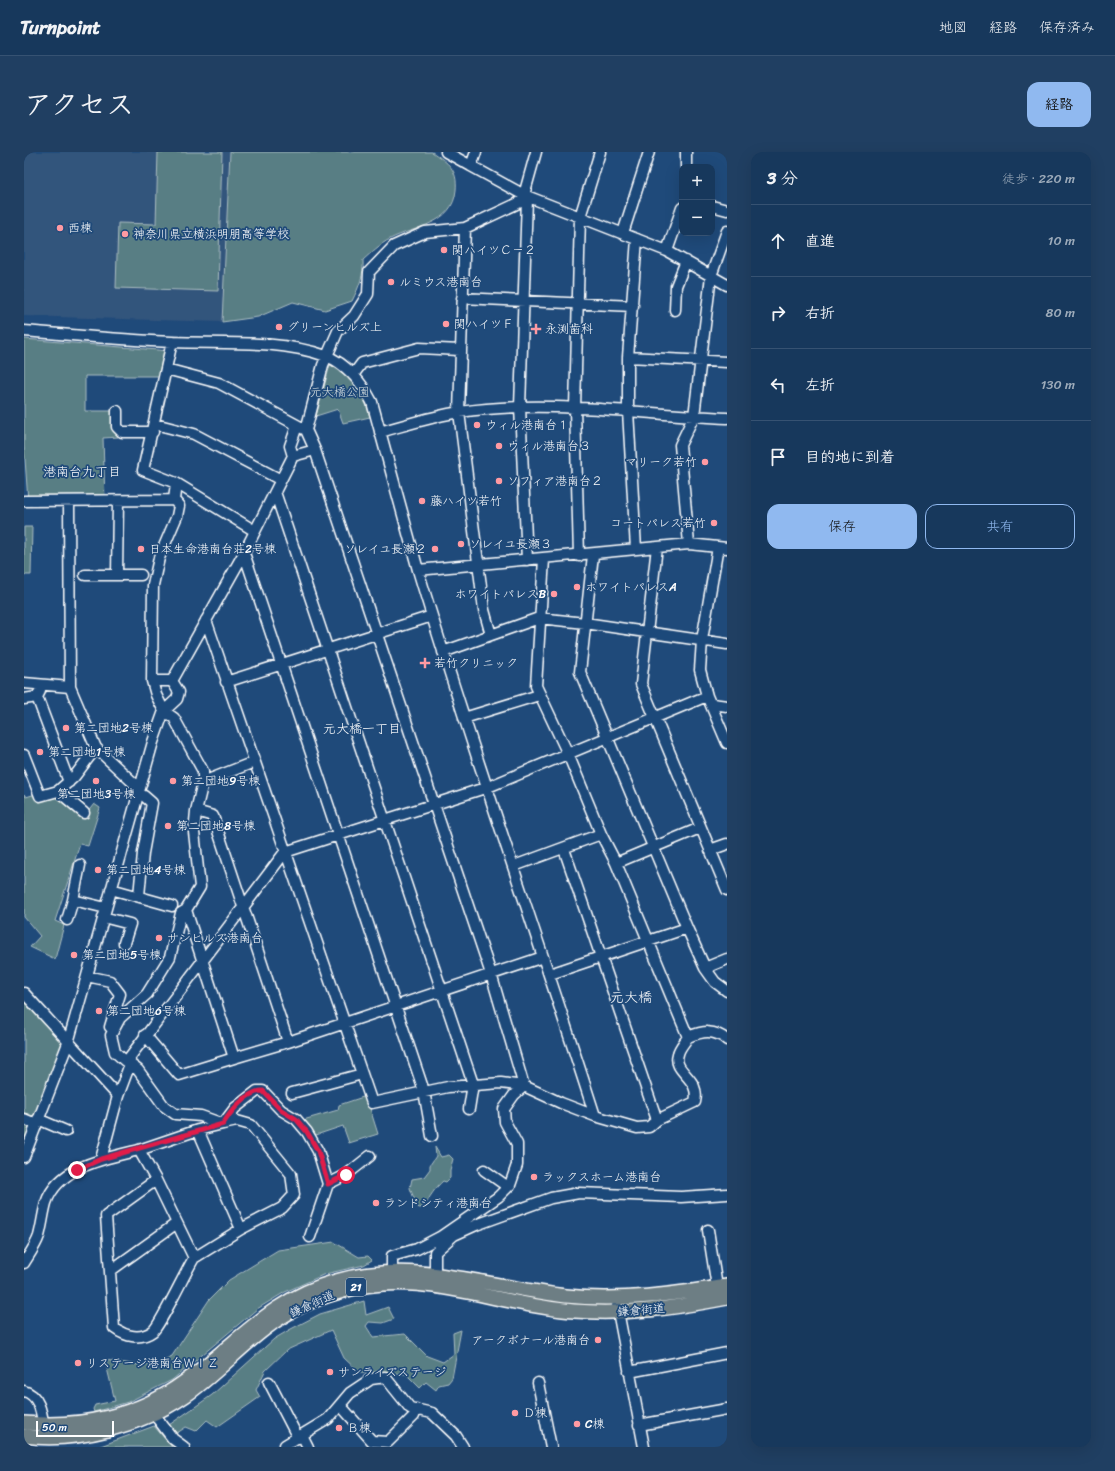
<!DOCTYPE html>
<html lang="ja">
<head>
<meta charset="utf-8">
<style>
	body { margin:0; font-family:Sriracha,"Klee One",sans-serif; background:#203f62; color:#f1f3f6 }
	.controls { position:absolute; right:12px; top:12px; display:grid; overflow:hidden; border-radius:8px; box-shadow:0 4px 16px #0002 }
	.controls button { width:36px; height:36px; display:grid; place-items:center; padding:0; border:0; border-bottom:1px solid #365272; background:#17385c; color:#f1f3f6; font:20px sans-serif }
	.scale { position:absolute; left:12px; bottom:10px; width:78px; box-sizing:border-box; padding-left:4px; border:2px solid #fff; border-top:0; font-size:11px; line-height:14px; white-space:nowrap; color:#fff; -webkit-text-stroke:3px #1f4a7a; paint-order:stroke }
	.stop { position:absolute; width:12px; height:12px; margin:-9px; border:3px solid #e11d48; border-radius:50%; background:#fff }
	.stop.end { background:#e11d48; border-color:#fff; box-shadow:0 1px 4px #0008 }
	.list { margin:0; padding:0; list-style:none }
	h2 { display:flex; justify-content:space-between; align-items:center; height:52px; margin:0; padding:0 16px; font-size:17px }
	h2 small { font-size:13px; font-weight:400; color:#9eacbb }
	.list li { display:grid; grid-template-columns:26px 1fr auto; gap:12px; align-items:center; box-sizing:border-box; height:72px; padding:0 16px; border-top:1px solid #365272 }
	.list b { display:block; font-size:15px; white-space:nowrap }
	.list em { font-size:13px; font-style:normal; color:#9eacbb }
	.actions { display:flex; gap:8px; padding:12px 16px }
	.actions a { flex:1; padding:9px 0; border:1px solid #90b9f0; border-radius:12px; text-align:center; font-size:14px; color:#90b9f0 }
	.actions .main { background:#90b9f0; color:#111 }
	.icon { flex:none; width:22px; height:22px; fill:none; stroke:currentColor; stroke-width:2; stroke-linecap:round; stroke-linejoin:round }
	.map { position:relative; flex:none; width:703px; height:1295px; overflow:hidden; border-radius:12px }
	header { display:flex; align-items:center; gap:24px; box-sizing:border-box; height:56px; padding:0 20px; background:#17385c; border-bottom:1px solid #365272 }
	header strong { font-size:19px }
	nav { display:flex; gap:22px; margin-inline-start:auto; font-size:14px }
	.intro { display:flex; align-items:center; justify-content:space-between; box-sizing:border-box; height:96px; padding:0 24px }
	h1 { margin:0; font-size:28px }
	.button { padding:10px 18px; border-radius:12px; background:#90b9f0; color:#111; font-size:14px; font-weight:700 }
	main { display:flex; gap:24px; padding:0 24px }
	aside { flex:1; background:#17385c; border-radius:12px; box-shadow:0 4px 16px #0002 }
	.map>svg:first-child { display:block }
	.built { fill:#33547c }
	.green { fill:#597e84; stroke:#acbec2 }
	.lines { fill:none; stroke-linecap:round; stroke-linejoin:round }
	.minor-casing { stroke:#fff; stroke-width:13 }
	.major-casing { stroke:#fff; stroke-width:16 }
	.minor { stroke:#1f4a7a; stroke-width:10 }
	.major { stroke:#6d7e84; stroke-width:13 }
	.route { stroke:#e11d48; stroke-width:5 }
	.poi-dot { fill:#ff9aa2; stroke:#1f4a7a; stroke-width:1.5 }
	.labels { text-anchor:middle; stroke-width:3.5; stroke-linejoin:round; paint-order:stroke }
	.shield { fill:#1f4a7a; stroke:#bcc9d7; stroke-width:1 }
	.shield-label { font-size:11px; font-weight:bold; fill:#fff }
	.poi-label { font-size:12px; fill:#fff; stroke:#1f4a7a; text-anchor:start }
	.park-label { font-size:12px; fill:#d6dfe0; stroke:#1f4a7a }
	.street-label { font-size:12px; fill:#fff; stroke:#1f4a7a }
	.neighbourhood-label { font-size:13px; fill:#fff; stroke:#1f4a7a }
	.quarter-label { font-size:14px; fill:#fff; stroke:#1f4a7a }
</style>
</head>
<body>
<header>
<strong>Turnpoint</strong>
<nav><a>地図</a><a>経路</a><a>保存済み</a></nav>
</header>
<div class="intro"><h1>アクセス</h1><a class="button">経路</a></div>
<main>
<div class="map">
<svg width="703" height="1295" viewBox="0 0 703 1295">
	<rect width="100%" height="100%" fill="#1f4a7a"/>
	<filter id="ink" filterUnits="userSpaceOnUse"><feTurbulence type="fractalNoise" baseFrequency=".025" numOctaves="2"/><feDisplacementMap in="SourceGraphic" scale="8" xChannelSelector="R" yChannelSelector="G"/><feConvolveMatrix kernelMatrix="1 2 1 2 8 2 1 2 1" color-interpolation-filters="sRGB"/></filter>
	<g filter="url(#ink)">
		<!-- built -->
		<path class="built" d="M0,0H206L198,170L0,164Z"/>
		<!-- green -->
		<path class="green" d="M134,0H198L194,139L92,136L94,71L132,72Z
			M206,0H408C424,11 434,17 432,38C429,73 391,74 366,87C356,92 347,101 339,108C340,123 335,135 328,149L301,158L269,150L234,165L198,170Z
			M0,187L146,199L141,224H61V259H93L94,285L79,286L81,349H4L0,293Z
			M306,213C330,227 339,239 346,265L319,271L314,257L292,264Z
			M0,375H8L7,423H0Z
			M34,639L62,662L70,652L76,656L64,694L56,692L31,769L40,773L31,807L6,795L16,784L0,765V642L2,645L15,641Z
			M0,841L44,891L0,1004Z
			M342,944L354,982L325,991L319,974L292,983L279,968L314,958L315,953Z
			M411,995L417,1005L425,1003L429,1007L426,1018V1026L422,1030L419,1029C412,1035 404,1046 401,1055L395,1056L393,1054L386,1036L388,1027L400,1025L406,1017V1013L412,1004Z
			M310,1090L335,1105L344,1104L348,1108L340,1113L301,1122L261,1140L233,1157L148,1228L104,1250L70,1260L69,1257L71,1253L91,1249L81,1208L116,1213L136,1210L148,1204L185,1148L205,1128L254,1098Z
			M340,1149L342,1163L364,1155L370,1167L359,1171L345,1170L342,1174L349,1185L381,1182L403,1204L419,1210L430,1202L429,1181L437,1178L428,1226L424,1231L415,1233L412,1238L402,1230L396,1236L382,1222L335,1220L320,1206L307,1178L263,1198L241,1219L232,1238L236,1245L193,1275L183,1268L172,1279L162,1275L153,1281L145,1273L188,1243L250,1187L267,1177L296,1162Z
			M130,1274L148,1295H74Z"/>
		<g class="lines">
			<defs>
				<path id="minor" d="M422,0L447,14
					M452,0L447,14L500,43L643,99L703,133
					M662,15V0
					M688,54L703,58
					M441,76L435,260L460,458L467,483
					M599,81L625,0
					M643,99L658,56
					M438,146L609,154
					M651,158L652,134L662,109
					M0,179C49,183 99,188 148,190C199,192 253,187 302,204C322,211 339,232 348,250L394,418L665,392L703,396
					M148,190L119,318L152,331
					M604,205L703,210
					M142,217L195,231L282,278
					M329,223L338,211L395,196L436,198
					M93,259V275L98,280H129
					M131,272L170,282L257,328
					M356,280C382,273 409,264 436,260C523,247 615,262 703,266
					M291,298L467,822L500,934
					M269,304L266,294L273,274
					M251,340L449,932L445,957
					M0,349L150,348L152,331L231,379
					M665,392L656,293L670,264L687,124L703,79
					M633,395L617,532L703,738
					M694,395L678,488L676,518L683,544L703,591
					M612,397L604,259V205L613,87
					M220,401L400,939L408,984
					M569,403L556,520L663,776L681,816L703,807
					M555,404L551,256L556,65L576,0
					M520,407L512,534L544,602L577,682L592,711L664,885
					M503,408L496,255L503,47L500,43L512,0
					M394,418C449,602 513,782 571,964
					M61,423H117
					M93,423L94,349
					M182,468L348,951L424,935L477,931L500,934L537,951L571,964L613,976L625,975L633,968L671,950C677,925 648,921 654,902C655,896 661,890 664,885C679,879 690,877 703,888
					M419,500L515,466L561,471L703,492
					M128,529L132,543L140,559L150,566L179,619V630L172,659L170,680L176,735L162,758L210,906L264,890L519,805
					M148,529L220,401L269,304L291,298L282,278L299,213L314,179L330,164L344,142L345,120L370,94L401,80L441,76L503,47
					M202,530L408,464
					M0,531L46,535L45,349
					M46,535L72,596L115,636
					M13,545L45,630
					M0,547L13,545L16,539
					M688,552L703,554
					M440,566L515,543
					M0,603L16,644L34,639L50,625L72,596
					M179,630L230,610
					M34,639L60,661
					M114,642L120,644L128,651L119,701L115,744
					M172,659L189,664L264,890
					M540,697L633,968
					M686,698L703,692
					M592,711L676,676
					M490,714L577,682
					M87,737L148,754
					M49,748L56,713
					M79,765L106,772L100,791
					M43,768L49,748L82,756
					M681,816L691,830L703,839
					M526,822L663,776
					M63,824L86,829L96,842L86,875
					M0,841L94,944
					M121,883L155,923L210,906
					M106,908L101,909L91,900L87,883L96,866L123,842L146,805L157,761L162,758
					M106,912L105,906L261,700L464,635L683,544
					M268,941L338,922
					M0,967L12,972
					M14,967L42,979
					M174,978L199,972L211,956L233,939H239L257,958L272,967L283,980L294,999L304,1032L286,1085
					M0,1005L44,891L129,590L140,559L153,547L155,540L148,529H128L129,433L135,406L153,364L155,354L150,348
					M77,1007L94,944L106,912L114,918L140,954L151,962L177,964L199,972L213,969L227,973L267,1022L270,1043L258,1056L217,1077L170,1106L132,1028L115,998L174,978L217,1077
					M460,1018L484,1035
					M132,1028L82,1064L90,1176C102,1185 117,1188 129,1179C136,1174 163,1117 170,1106
					M304,1032L322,1023L346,1004
					M684,1078L693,1135
					M0,1111C5,1103 12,1093 15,1084C18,1073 19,1062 22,1051C34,1014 83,1006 115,998
					M86,1119L153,1071
					M368,1120V1104L393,1097L416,1085L474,1045L486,1033L493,1013V992L481,970L480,957L490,943L500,934
					M411,1121V1100L430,1083L452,1073L527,1046L555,1041L657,1045L703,1042
					M593,1154L620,1295
					M605,1220L703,1201
					M245,1230L274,1286
					M514,1231L527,1295
					M0,1239C19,1244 18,1270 22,1285
					M316,1253L348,1289L364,1290L390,1264L392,1257
					M130,1262L149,1287L160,1295
					M615,1273L703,1257
					M278,1283L284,1295
					M261,1293L304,1267L326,1241L347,1227L361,1225L386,1256L408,1261L432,1284L439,1295"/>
				<path id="major" d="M0,1271C57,1276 114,1264 160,1230C213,1192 245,1148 312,1129C393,1106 462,1135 542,1144C596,1150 650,1142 703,1134
					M0,1284C53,1291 117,1274 161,1244C190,1224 214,1197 242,1176C264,1159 290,1147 316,1140C397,1115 469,1153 550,1159C603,1163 651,1156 703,1146"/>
			</defs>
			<!-- minor casing -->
			<use href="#minor" class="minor-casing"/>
			<!-- major casing -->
			<use href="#major" class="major-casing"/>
			<!-- minor -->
			<use href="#minor" class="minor"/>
			<!-- major -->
			<use href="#major" class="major"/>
		</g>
	</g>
	<g class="lines" filter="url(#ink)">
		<!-- route -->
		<path class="route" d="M53,1018L77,1007L199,972C207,959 223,939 239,939L257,958L272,967L283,980L294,999L304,1032L322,1023"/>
	</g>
	<!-- markers -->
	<g class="poi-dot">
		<circle cx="36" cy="76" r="4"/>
		<circle cx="101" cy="82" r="4"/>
		<circle cx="420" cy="98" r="4"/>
		<circle cx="367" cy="130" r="4"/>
		<circle cx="422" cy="172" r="4"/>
		<circle cx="255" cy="175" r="4"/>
		<path d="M510 171h4v4h4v4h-4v4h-4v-4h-4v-4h4z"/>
		<circle cx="453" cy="273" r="4"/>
		<circle cx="475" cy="294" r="4"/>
		<circle cx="681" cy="310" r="4"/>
		<circle cx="475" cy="329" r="4"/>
		<circle cx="398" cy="349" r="4"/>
		<circle cx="690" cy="371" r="4"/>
		<circle cx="437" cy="392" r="4"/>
		<circle cx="117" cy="397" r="4"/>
		<circle cx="411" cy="397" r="4"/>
		<circle cx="553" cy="435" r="4"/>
		<circle cx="530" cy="442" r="4"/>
		<path d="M399 505h4v4h4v4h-4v4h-4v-4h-4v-4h4z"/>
		<circle cx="42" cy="576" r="4"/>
		<circle cx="16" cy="600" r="4"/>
		<circle cx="72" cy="629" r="4"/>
		<circle cx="149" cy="629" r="4"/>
		<circle cx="144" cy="674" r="4"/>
		<circle cx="74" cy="718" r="4"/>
		<circle cx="135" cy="786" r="4"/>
		<circle cx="50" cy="803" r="4"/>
		<circle cx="75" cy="859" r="4"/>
		<circle cx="510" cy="1025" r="4"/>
		<circle cx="352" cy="1051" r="4"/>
		<circle cx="574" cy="1188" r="4"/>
		<circle cx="54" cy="1211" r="4"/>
		<circle cx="306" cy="1220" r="4"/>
		<circle cx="491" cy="1261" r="4"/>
		<circle cx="553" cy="1272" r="4"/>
		<circle cx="315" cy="1276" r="4"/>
	</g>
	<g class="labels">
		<!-- shield labels -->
		<rect class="shield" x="322" y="1126" width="20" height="18" rx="3"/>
		<g class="shield-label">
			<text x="332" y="1139">21</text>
		</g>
		<!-- poi labels -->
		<g class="poi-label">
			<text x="44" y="80">西棟</text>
			<text x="109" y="86">神奈川県立横浜明朋高等学校</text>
			<text x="428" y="102">関ハイツＣ－２</text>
			<text x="375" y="134">ルミウス港南台</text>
			<text x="430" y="176">関ハイツＦ</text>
			<text x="263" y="179">グリーンヒルズ上</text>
			<text x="521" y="181">永渕歯科</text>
			<text x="461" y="277">ウィル港南台１</text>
			<text x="483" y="298">ウィル港南台３</text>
			<text x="673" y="314" text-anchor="end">マリーク若竹</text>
			<text x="483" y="333">ソフィア港南台２</text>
			<text x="406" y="353">藤ハイツ若竹</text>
			<text x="682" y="375" text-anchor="end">コートパレス若竹</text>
			<text x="445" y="396">ソレイユ長瀬３</text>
			<text x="125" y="401">日本生命港南台荘2号棟</text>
			<text x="403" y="401" text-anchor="end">ソレイユ長瀬２</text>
			<text x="561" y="439">ホワイトパレスA</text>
			<text x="522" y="446" text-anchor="end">ホワイトパレスB</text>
			<text x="410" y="515">若竹クリニック</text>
			<text x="50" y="580">第二団地2号棟</text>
			<text x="24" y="604">第二団地1号棟</text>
			<text x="157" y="633">第二団地9号棟</text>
			<text x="72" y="646" text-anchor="middle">第二団地3号棟</text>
			<text x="152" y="678">第二団地8号棟</text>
			<text x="82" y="722">第二団地4号棟</text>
			<text x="143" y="790">サンヒルズ港南台</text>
			<text x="58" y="807">第二団地5号棟</text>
			<text x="83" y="863">第二団地6号棟</text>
			<text x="518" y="1029">ラックスホーム港南台</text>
			<text x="360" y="1055">ランドシティ港南台</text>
			<text x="566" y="1192" text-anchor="end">アークボナール港南台</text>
			<text x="62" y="1215">リステージ港南台ＷＩＺ</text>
			<text x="314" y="1224">サンライズステージ</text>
			<text x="499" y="1265">Ｄ棟</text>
			<text x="561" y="1276">C棟</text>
			<text x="323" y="1280">Ｂ棟</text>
		</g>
		<!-- park labels -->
		<g class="park-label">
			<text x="316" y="244">元大橋公園</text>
		</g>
		<!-- street labels -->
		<g class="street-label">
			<text transform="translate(288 1152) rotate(-24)" y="4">鎌倉街道</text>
			<text transform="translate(617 1158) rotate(-5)" y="4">鎌倉街道</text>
		</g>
		<!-- neighbourhood labels -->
		<g class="neighbourhood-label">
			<text x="58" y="324">港南台九丁目</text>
			<text x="338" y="581">元大橋一丁目</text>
		</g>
		<!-- quarter labels -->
		<g class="quarter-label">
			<text x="607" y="850">元大橋</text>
		</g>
	</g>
</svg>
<div class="controls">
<button>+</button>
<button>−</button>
</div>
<div class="scale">50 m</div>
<div class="stop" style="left:322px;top:1023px"></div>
<div class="stop end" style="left:53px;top:1018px"></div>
</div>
<aside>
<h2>3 分<small>徒歩 · 220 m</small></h2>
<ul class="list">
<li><svg class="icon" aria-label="ahead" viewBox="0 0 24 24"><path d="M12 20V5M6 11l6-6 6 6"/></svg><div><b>直進</b></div><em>10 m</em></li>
<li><svg class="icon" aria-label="right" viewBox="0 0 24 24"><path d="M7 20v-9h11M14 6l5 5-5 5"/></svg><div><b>右折</b></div><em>80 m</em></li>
<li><svg class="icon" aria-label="left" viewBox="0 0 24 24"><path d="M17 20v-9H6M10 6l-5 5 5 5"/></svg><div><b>左折</b></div><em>130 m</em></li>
<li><svg class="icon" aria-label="arrive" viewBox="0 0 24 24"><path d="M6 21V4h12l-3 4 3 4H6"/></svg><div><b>目的地に到着</b></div></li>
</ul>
<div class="actions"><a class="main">保存</a><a>共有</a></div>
</aside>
</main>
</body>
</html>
